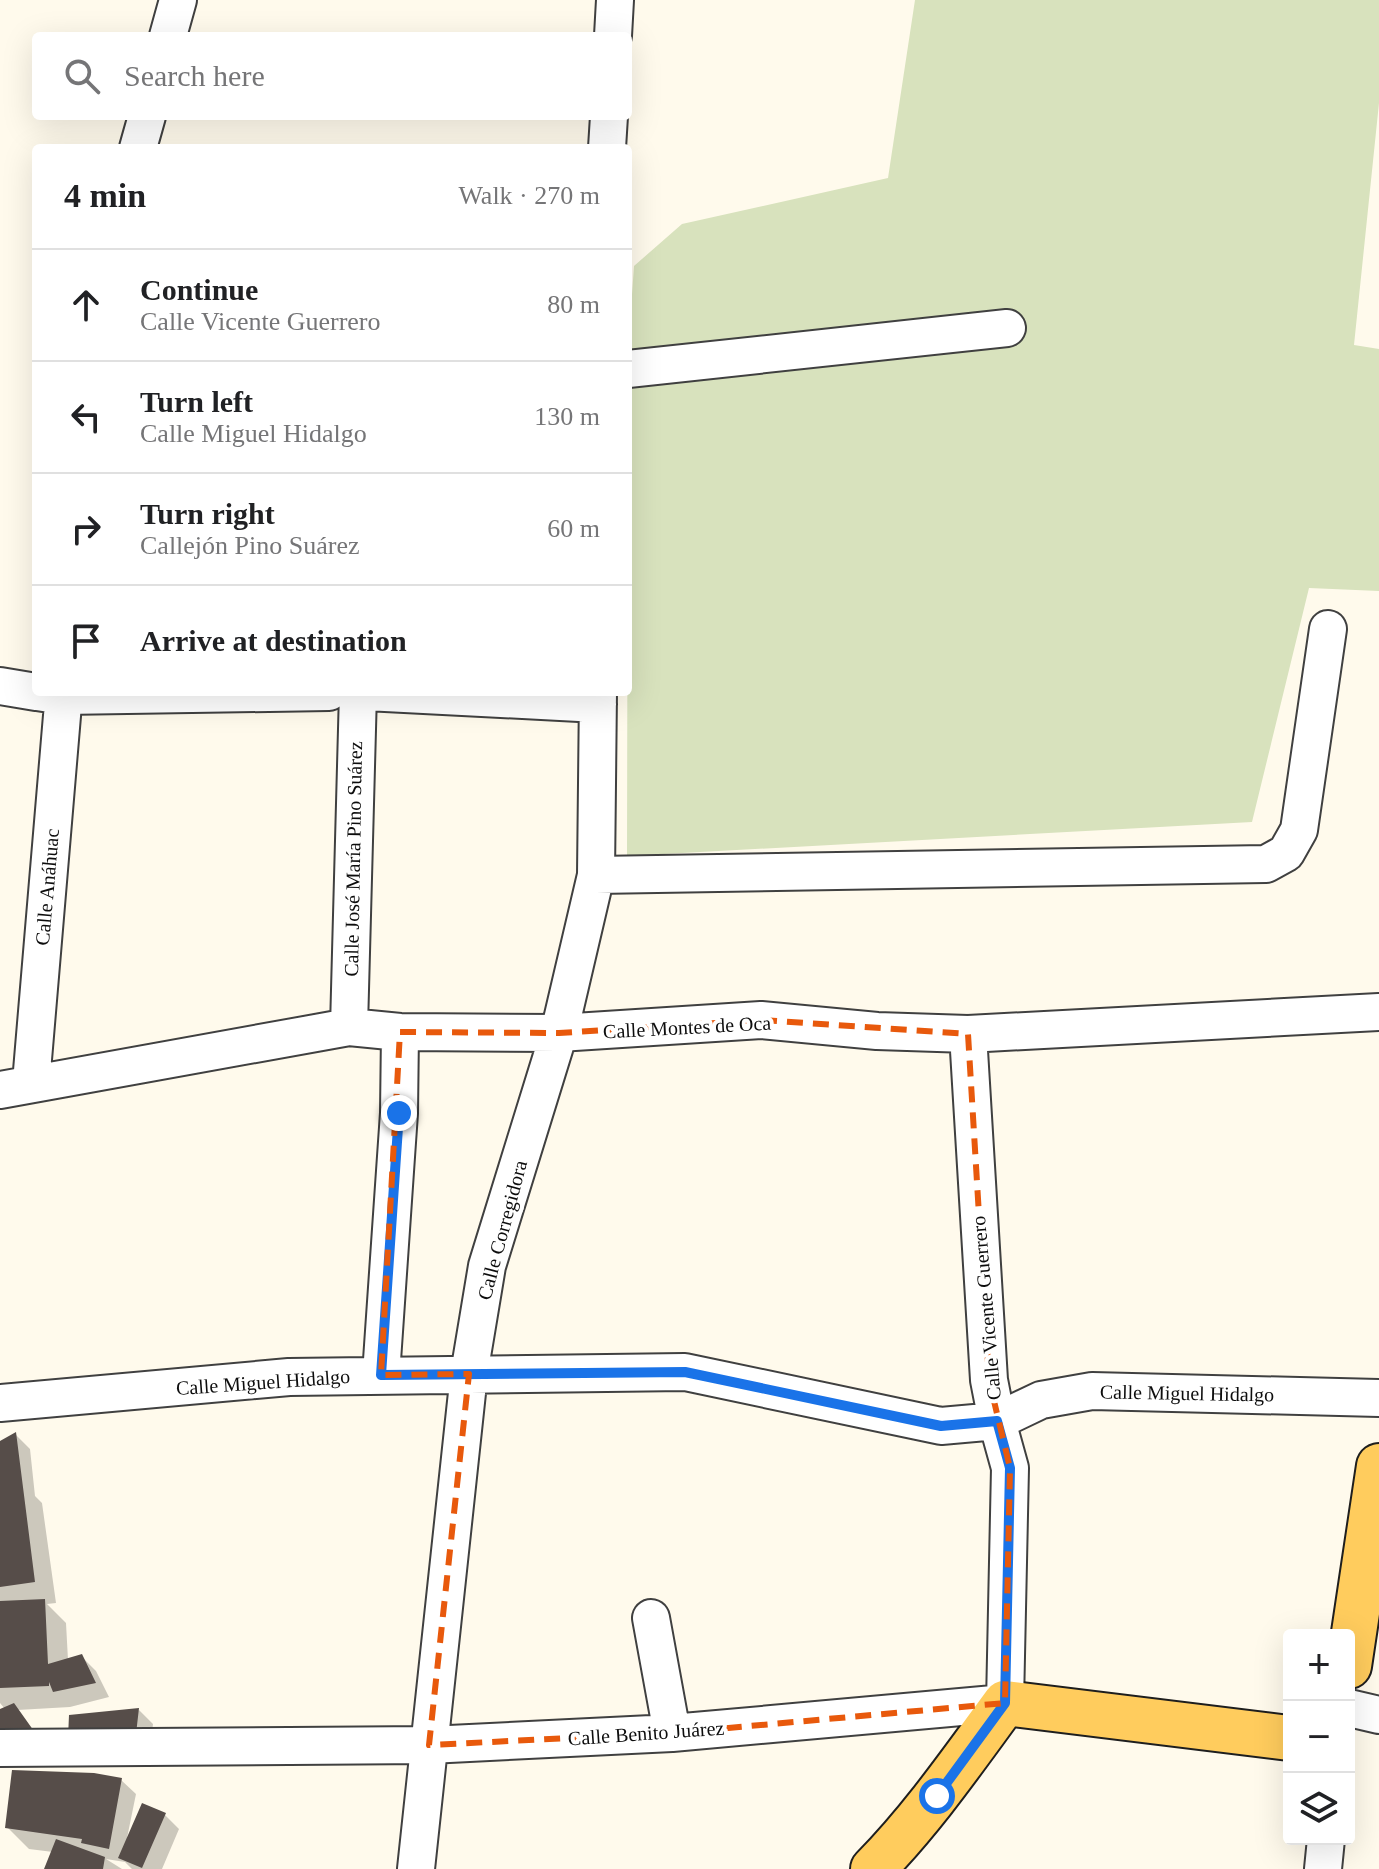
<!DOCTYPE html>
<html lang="en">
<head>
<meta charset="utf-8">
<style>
	body { margin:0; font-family:"Times New Roman",serif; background:#f6f6f6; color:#202124 }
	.controls { position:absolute; right:24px; bottom:24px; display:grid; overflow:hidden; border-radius:8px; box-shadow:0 8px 32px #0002 }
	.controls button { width:72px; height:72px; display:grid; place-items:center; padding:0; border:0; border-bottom:2px solid #e0e0e0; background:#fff; color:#202124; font:40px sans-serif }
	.stop { position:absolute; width:24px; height:24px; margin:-18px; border:6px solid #1a73e8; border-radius:50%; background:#fff }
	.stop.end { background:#1a73e8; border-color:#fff; box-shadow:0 2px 8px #0008 }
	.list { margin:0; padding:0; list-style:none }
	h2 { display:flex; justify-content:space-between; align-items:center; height:104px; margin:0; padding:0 32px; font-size:34px }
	h2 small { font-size:26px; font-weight:400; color:#757577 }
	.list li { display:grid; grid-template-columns:52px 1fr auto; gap:24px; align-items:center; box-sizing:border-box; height:112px; padding:0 32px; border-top:2px solid #e0e0e0 }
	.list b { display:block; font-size:30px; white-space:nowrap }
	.list p { margin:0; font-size:26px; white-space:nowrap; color:#757577 }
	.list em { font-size:26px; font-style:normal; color:#757577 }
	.icon { flex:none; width:44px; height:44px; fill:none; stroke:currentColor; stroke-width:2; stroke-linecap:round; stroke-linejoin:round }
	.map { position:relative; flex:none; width:1379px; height:1869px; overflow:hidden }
	.search { position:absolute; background:#fff; box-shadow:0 8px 32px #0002; left:32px; top:32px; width:600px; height:88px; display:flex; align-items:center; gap:20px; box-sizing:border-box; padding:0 28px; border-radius:8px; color:#757577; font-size:30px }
	.panel { position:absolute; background:#fff; box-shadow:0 8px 32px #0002; left:32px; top:144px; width:600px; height:552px; border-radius:8px }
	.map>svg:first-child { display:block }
	.cemetery { fill:#d8e2bd }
	.shadow { fill:#0003 }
	.building { fill:#564d49 }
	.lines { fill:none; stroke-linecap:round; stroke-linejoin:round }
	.minor-casing { stroke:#404040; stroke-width:40 }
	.major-casing { stroke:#1e1e1e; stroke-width:48 }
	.minor { stroke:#fff; stroke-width:36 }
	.major { stroke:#ffcc5d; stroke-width:44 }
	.route { stroke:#1a73e8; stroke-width:10 }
	.marked { fill:none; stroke:#e8590c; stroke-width:6; stroke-dasharray:16 10; stroke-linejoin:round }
	.labels { text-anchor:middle; stroke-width:8; stroke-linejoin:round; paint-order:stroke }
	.street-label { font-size:20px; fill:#0d0d0d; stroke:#fff }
</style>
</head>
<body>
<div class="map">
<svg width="1379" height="1869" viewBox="0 0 1379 1869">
	<rect width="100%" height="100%" fill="#fffaec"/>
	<!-- cemetery -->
	<path class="cemetery" d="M915,0H1379V103L1354,345L1379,349V591L1309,588L1252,822L627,856L628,350L634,266L682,224L888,178Z"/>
	<!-- shadow -->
	<path class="shadow" d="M16,1435L30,1449L35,1496L42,1503L56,1603L47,1604L66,1623L68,1660L81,1656L96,1671L109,1697L70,1707L0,1711L5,1709L0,1703V1444Z
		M139,1710L153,1724L150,1748L84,1752Z
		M121,1780L136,1794L127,1838L165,1815L179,1829L162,1869H132L125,1862L106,1859L122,1869H46L53,1852L29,1849L7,1827Z"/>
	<!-- building -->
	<path class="building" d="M16,1432L35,1582L0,1587V1441Z
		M45,1599L48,1664L82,1654L96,1683L53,1692L49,1682V1686L0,1688V1601Z
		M14,1703L36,1734L0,1739V1709Z
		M139,1708L136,1734L68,1738L69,1715Z
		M12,1770L94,1773L122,1778L109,1849L81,1843L82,1839L5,1828Z
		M142,1803L166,1813L142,1868L118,1858Z
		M56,1839L105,1857L103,1869H44Z"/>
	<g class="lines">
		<defs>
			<path id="minor" d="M168,36L178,0
				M613,36L615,0
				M138,148L147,116
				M607,148L609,116
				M628,369L1007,328
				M0,686L36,692
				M37,692L63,696L329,692
				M366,692L598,704
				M596,875L1266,864L1286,853L1299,830L1328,629
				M349,1027L358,692
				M31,1083L64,692
				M0,1090L349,1027L400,1032L559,1033L761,1020L877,1031L968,1034L1379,1012
				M381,1375L399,1113L400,1032
				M0,1403L289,1377L685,1372L941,1426L997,1421L1041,1400L1092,1391L1379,1398
				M651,1618L672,1733
				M1349,1708L1379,1715
				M0,1748L429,1745L672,1733L1005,1703L1010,1468L997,1421L989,1380L968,1034
				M416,1869L469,1374L487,1266L559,1033L596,875L598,692
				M1323,1869L1326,1839"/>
			<path id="major" d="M1349,1666L1379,1466
				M873,1869C923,1818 963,1760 1005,1703L1289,1738"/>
		</defs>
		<!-- minor casing -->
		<use href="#minor" class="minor-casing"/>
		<!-- major casing -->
		<use href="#major" class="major-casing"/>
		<!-- minor -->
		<use href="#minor" class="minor"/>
		<!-- major -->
		<use href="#major" class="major"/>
	</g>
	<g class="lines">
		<!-- route -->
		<path class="route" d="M399,1113L381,1375L685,1372L941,1426L997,1421L1010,1468L1005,1703L937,1796"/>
	</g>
	<!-- marked area -->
	<path class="marked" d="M761,1020L968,1034L989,1380L1010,1468L1005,1703L672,1733L429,1745L469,1374L381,1375L400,1032L559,1033Z"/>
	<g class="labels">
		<!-- street labels -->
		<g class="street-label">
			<text transform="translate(353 859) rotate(-89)" y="7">Calle José María Pino Suárez</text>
			<text transform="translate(47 887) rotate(-85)" y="7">Calle Anáhuac</text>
			<text transform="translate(687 1027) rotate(-3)" y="7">Calle Montes de Oca</text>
			<text transform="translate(502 1230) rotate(-75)" y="7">Calle Corregidora</text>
			<text transform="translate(986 1308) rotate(-95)" y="7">Calle Vicente Guerrero</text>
			<text transform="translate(263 1382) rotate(-4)" y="7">Calle Miguel Hidalgo</text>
			<text transform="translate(1187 1393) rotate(1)" y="7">Calle Miguel Hidalgo</text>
			<text transform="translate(646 1733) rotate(-4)" y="7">Calle Benito Juárez</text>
		</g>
	</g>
</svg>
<div class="controls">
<button>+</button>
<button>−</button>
<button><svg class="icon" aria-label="layers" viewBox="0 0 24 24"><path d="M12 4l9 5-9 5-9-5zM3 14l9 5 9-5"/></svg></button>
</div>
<div class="stop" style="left:937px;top:1796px"></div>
<div class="stop end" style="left:399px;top:1113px"></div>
<div class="search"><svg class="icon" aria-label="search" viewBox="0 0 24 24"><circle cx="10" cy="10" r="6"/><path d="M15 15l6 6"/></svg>Search here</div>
<section class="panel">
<h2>4 min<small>Walk · 270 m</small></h2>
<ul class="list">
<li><svg class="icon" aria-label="ahead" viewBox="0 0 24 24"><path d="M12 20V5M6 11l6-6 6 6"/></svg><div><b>Continue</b><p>Calle Vicente Guerrero</p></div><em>80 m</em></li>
<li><svg class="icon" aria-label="left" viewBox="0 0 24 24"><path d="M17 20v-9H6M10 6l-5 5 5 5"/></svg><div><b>Turn left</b><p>Calle Miguel Hidalgo</p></div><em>130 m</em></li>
<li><svg class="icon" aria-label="right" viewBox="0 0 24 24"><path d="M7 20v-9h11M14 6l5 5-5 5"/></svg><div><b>Turn right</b><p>Callejón Pino Suárez</p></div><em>60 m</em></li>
<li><svg class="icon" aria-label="arrive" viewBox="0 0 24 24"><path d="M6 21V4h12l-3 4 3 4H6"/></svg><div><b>Arrive at destination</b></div></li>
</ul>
</section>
</div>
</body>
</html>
